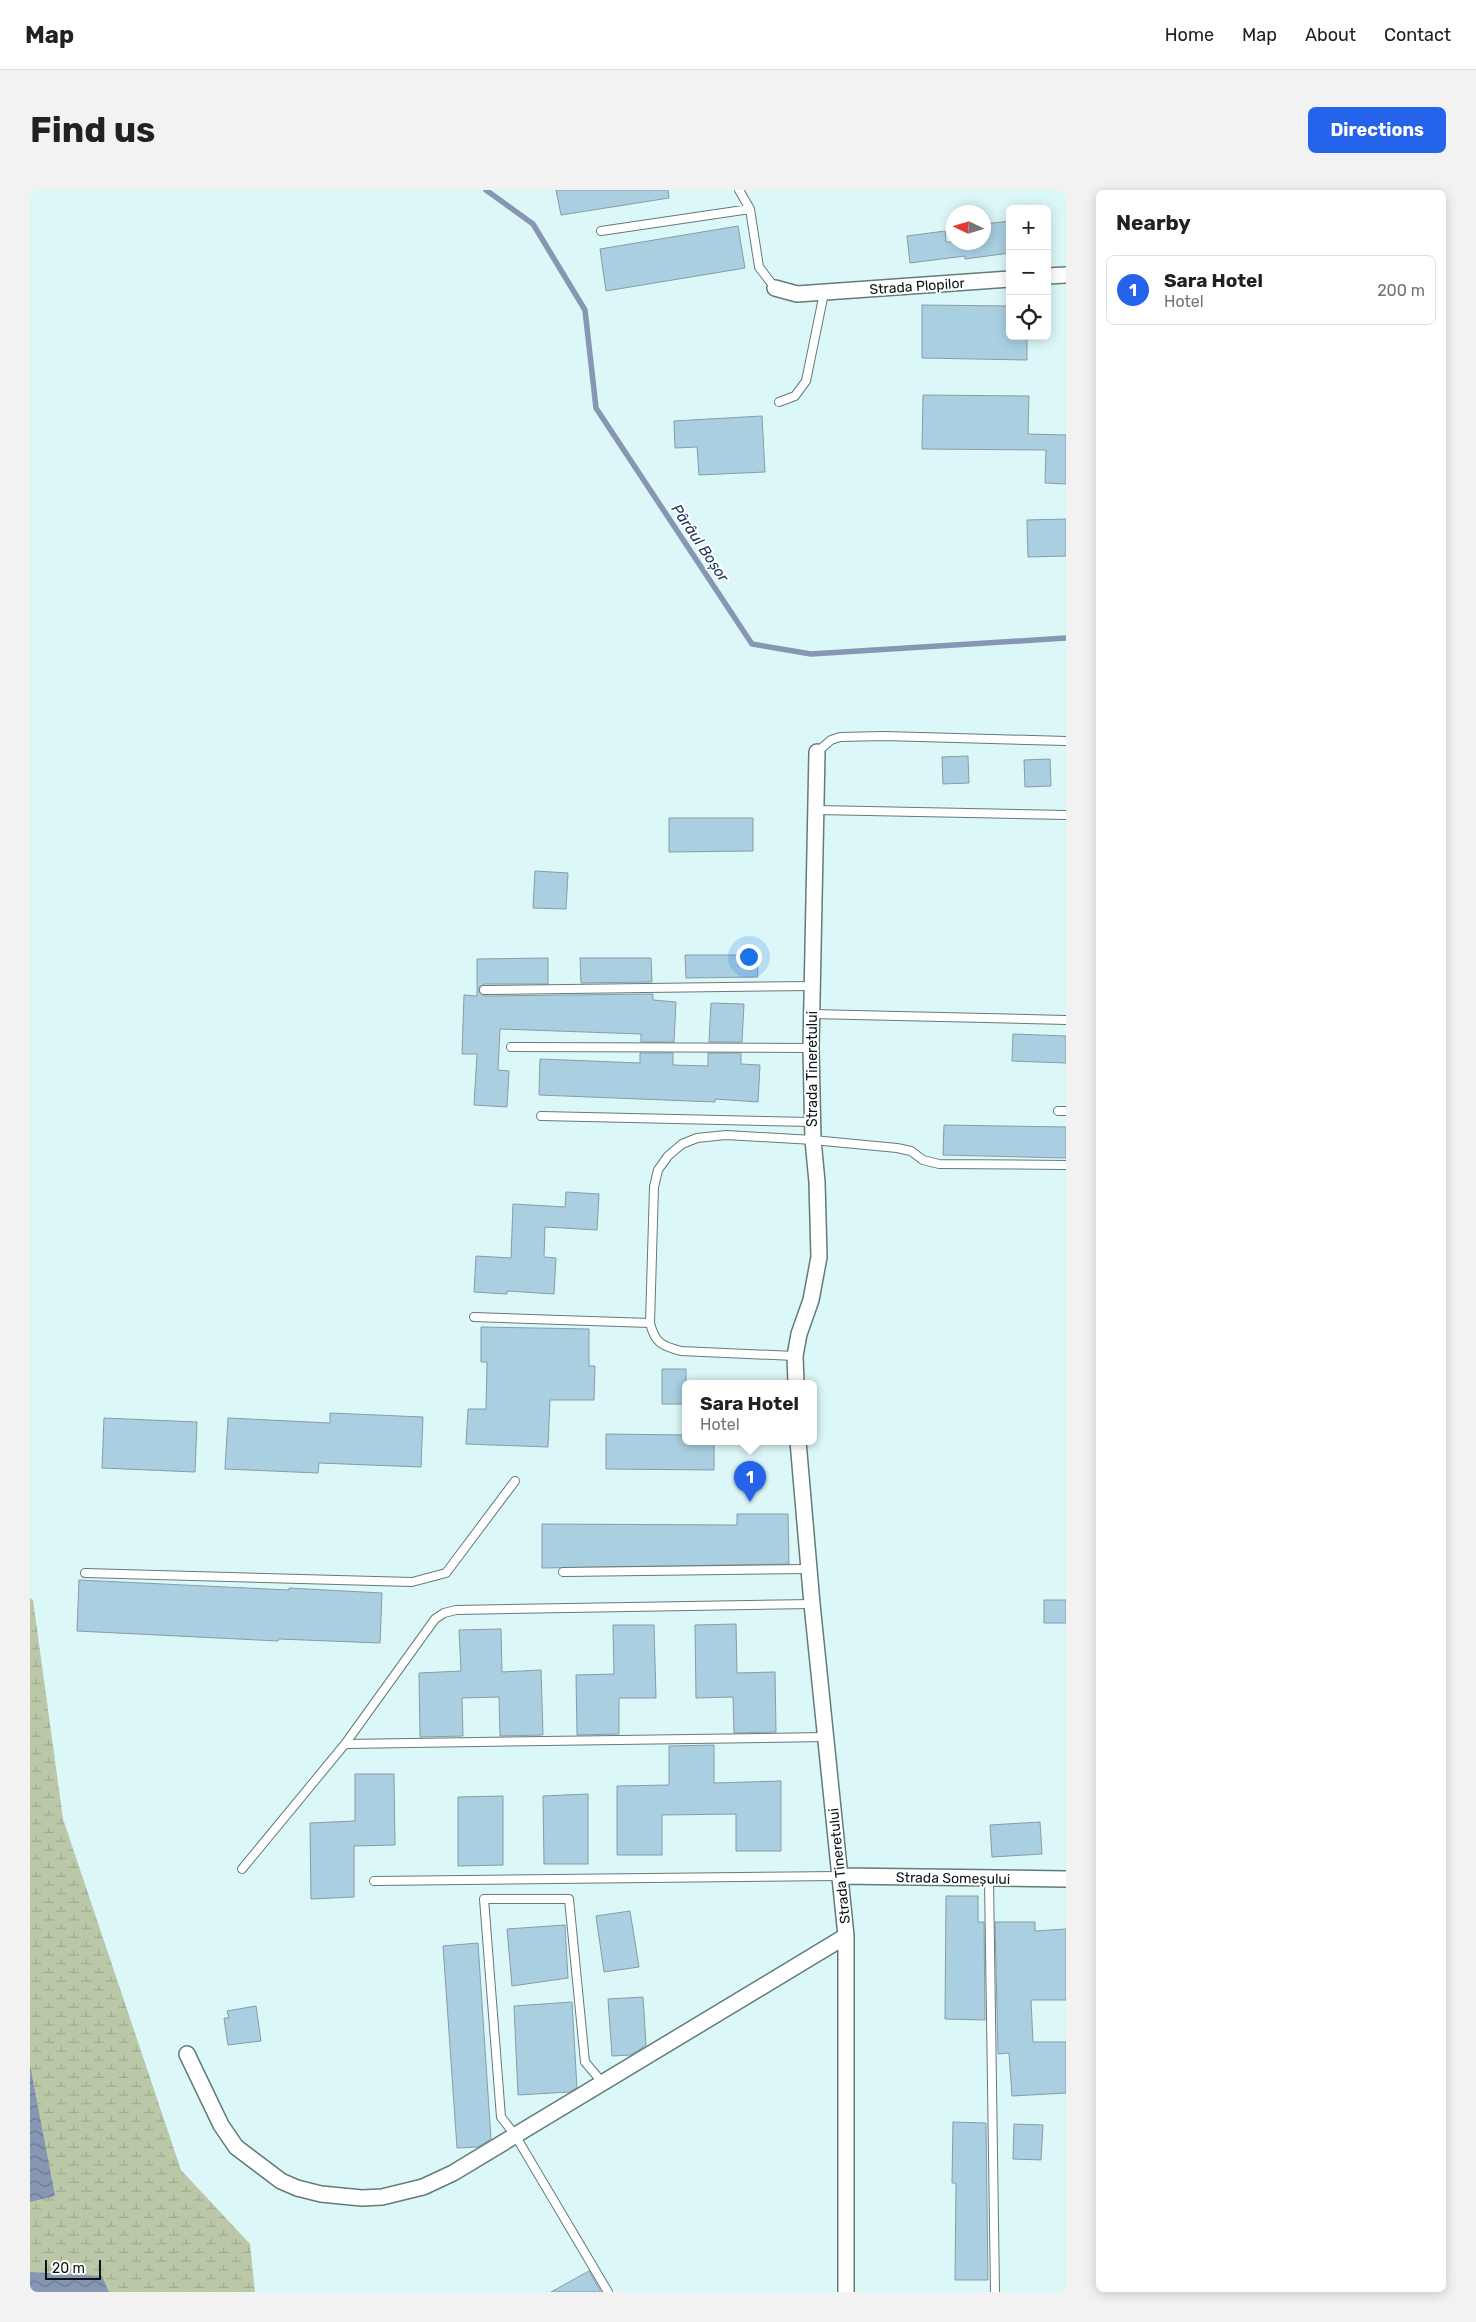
<!DOCTYPE html>
<html lang="en">
<head>
<meta charset="utf-8">
<style>
	body { margin:0; font-family:Rubik,sans-serif; background:#f2f2f2; color:#202124 }
	.controls { position:absolute; right:15px; top:15px; display:grid; overflow:hidden; border-radius:8px; box-shadow:0 2px 12px #0003 }
	.controls button { width:45px; height:45px; display:grid; place-items:center; padding:0; border:0; border-bottom:1px solid #e0e0e0; background:#fff; color:#202124; font:25px sans-serif }
	.compass { position:absolute; left:916px; top:15px; width:45px; height:45px; border-radius:50%; background:#fff; box-shadow:0 2px 12px #0003; rotate:274deg }
	.scale { position:absolute; left:15px; bottom:12px; width:56px; box-sizing:border-box; padding-left:5px; border:2px solid #0b1515; border-top:0; font-size:14px; line-height:18px; white-space:nowrap; color:#0b1515; -webkit-text-stroke:4px #fff; paint-order:stroke }
	.you { position:absolute; left:718px; top:766px; width:18px; height:18px; margin:-12px; border:4px solid #fff; border-radius:50%; background:#1a73e8; box-shadow:0 0 0 8px #1a73e833 }
	.badge { display:grid; place-items:center; width:32px; height:32px; border-radius:50%; background:#2563eb; color:#fff; font-size:16px; font-weight:700 }
	.pin { position:absolute; translate:-50% -41px; filter:drop-shadow(0 1px 2px #0008) }
	.pin::after { content:''; position:absolute; top:26px; width:18px; height:15px; background:inherit; clip-path:polygon(0 0,100% 0,50% 100%) }
	.popup { position:absolute; left:652px; top:1190px; width:135px; height:65px; box-sizing:border-box; display:grid; place-content:center; border-radius:8px; background:#fff; filter:drop-shadow(0 1px 4px #0005); font-size:16px; white-space:nowrap; color:#757577 }
	.popup b { font-size:19px; color:#202124 }
	.popup::after { content:''; position:absolute; left:50%; top:100%; margin-left:-10px; border:10px solid transparent; border-top-color:#fff }
	.list { margin:0; padding:0; list-style:none }
	h2 { display:flex; justify-content:space-between; align-items:center; height:65px; margin:0; padding:0 20px; font-size:21px }
	h2 small { font-size:16px; font-weight:400; color:#757577 }
	.list li { display:grid; grid-template-columns:32px 1fr auto; gap:15px; align-items:center; box-sizing:border-box; height:70px; margin:0 10px 10px; padding:0 10px; border:1px solid #e0e0e0; border-radius:8px }
	.list b { display:block; font-size:19px; white-space:nowrap }
	.list p { margin:0; font-size:16px; white-space:nowrap; color:#757577 }
	.list em { font-size:16px; font-style:normal; color:#757577 }
	.icon { flex:none; width:28px; height:28px; fill:none; stroke:currentColor; stroke-width:2; stroke-linecap:round; stroke-linejoin:round }
	.map { position:relative; flex:none; width:1036px; height:2102px; overflow:hidden; border-radius:8px }
	header { display:flex; align-items:center; gap:30px; box-sizing:border-box; height:70px; padding:0 25px; background:#fff; border-bottom:1px solid #e0e0e0 }
	header strong { font-size:24px }
	nav { display:flex; gap:28px; margin-inline-start:auto; font-size:18px }
	.intro { display:flex; align-items:center; justify-content:space-between; box-sizing:border-box; height:120px; padding:0 30px }
	h1 { margin:0; font-size:35px }
	.button { padding:12px 22px; border-radius:8px; background:#2563eb; color:#fff; font-size:18px; font-weight:700 }
	main { display:flex; gap:30px; padding:0 30px }
	aside { flex:1; background:#fff; border-radius:8px; box-shadow:0 2px 12px #0003 }
	.map>svg:first-child { display:block }
	.wetland { fill:url(#wetland-marsh) }
	.water { fill:url(#water-waves) }
	.lines { fill:none; stroke-linecap:round; stroke-linejoin:round }
	.stream { stroke:#8796b3; stroke-width:5.5 }
	.building { fill:#a9cfe1; stroke:#879ca6 }
	.service-casing { stroke:#637b7a; stroke-width:10 }
	.minor-casing { stroke:#637b7a; stroke-width:18 }
	.service { stroke:#fff; stroke-width:8 }
	.minor { stroke:#fff; stroke-width:15 }
	.labels { text-anchor:middle; stroke-width:4; stroke-linejoin:round; paint-order:stroke }
	.street-label { font-size:14px; fill:#0b1515; stroke:#fff }
	.water-label { font-size:15px; font-style:italic; fill:#1c3059; stroke:#fff }
</style>
</head>
<body>
<header>
<strong>Map</strong>
<nav><a>Home</a><a>Map</a><a>About</a><a>Contact</a></nav>
</header>
<div class="intro"><h1>Find us</h1><a class="button">Directions</a></div>
<main>
<div class="map">
<svg width="1036" height="2102" viewBox="0 0 1036 2102">
	<defs>
		<pattern id="wetland-marsh" width="20" height="14" patternUnits="userSpaceOnUse" patternTransform="scale(1.25)"><rect width="20" height="14" fill="#bbc8a8"/><path d="M1 5h8M5 5V1M11 12h8M15 12V8" fill="none" stroke="#9fab90"/></pattern>
		<pattern id="water-waves" width="16" height="10" patternUnits="userSpaceOnUse" patternTransform="scale(1.25)"><rect width="16" height="10" fill="#8796b3"/><path d="M0 5q4-4 8 0t8 0" fill="none" stroke="#6d7990"/></pattern>
	</defs>
	<rect width="100%" height="100%" fill="#dcf7f7"/>
	<!-- wetland -->
	<path class="wetland" d="M0,1408L3,1410L33,1629L151,1980L220,2054L225,2102H0Z"/>
	<!-- water -->
	<path class="water" d="M0,1875L25,2006L0,2012Z
		M0,2082L72,2086L79,2102H0Z"/>
	<g class="lines">
		<!-- stream -->
		<path class="stream" d="M456,0L503,34L555,120L566,218L722,454L781,464L1036,448"/>
	</g>
	<!-- building -->
	<path class="building" d="M526,0H638L639,8L531,25Z
		M980,31V63L935,69V66L880,73L877,46L915,41L916,52H954V34Z
		M708,36L715,78L576,101L570,59Z
		M892,115L980,116V146H997V170L892,168Z
		M893,205L999,206L998,244L1036,245V294L1015,293L1016,260L892,259Z
		M732,226L735,282L669,285L667,257L645,258L644,231Z
		M1036,329V366L998,367L997,330Z
		M938,566L939,593L913,594L912,567Z
		M1020,569L1021,596L995,597L994,570Z
		M639,628H723V661L639,662Z
		M505,681L538,683L536,719L503,718Z
		M655,765H727L728,787L656,788Z
		M518,768V794H454L449,797V802L454,806L623,804V810L646,812L644,852H611V844L470,839L468,880L479,881L477,917L444,915L447,864H432L434,805L447,806V769Z
		M550,768H621L622,792L551,793Z
		M681,813L714,814L712,852H679Z
		M983,844L1036,846V873L982,871Z
		M610,863H643V875L678,876V863H711V874L730,875L728,912L685,909V912L509,905L510,869L610,873Z
		M914,935L1036,937V968L913,965Z
		M536,1002L569,1004L567,1040L515,1037L514,1067L526,1068L524,1104L477,1101V1104L444,1102L446,1066L481,1068L483,1014L535,1017Z
		M451,1137L559,1139V1176H565L564,1210H520L518,1257L436,1254L438,1219H456L457,1172H451Z
		M632,1179H656V1214H632Z
		M300,1223L393,1227L391,1277L289,1273L288,1283L195,1279L198,1228L300,1233Z
		M74,1228L167,1232L165,1282L72,1278Z
		M576,1244L656,1245V1251H684V1280L576,1279Z
		M707,1324H758L759,1374L512,1378V1334L707,1335Z
		M49,1390L259,1400V1398L352,1403L350,1453L249,1449L248,1451L47,1441Z
		M1014,1410H1036V1433H1014Z
		M706,1434L707,1483L745,1482L746,1542L704,1543L703,1507L666,1508L665,1435Z
		M583,1435H624L626,1508H589V1544L547,1545L546,1485L584,1484Z
		M471,1439L472,1482L511,1480L513,1545L470,1546L469,1507L432,1508L433,1546L390,1547L389,1483L431,1481L429,1440Z
		M684,1555V1593L751,1591V1661H706V1624L632,1625V1665H587V1596L639,1595V1556Z
		M325,1584H364L365,1655L324,1656V1707L281,1709L280,1633L325,1631Z
		M558,1604V1674H514L513,1606Z
		M473,1606V1675L428,1676V1607Z
		M1010,1632L1012,1664L962,1667L960,1635Z
		M916,1706H948V1732H954L955,1830L915,1829Z
		M600,1721L609,1777L574,1782L566,1726Z
		M965,1732H1005V1741L1036,1739V1810H1001L1003,1852H1036V1903L982,1906L979,1863L968,1864Z
		M535,1735L538,1788L482,1796L477,1739Z
		M448,1753L461,1949L448,1957L427,1958L413,1756Z
		M613,1807L616,1855L601,1865L582,1866L578,1809Z
		M542,1812L547,1898L539,1902L488,1905L484,1816Z
		M226,1816L231,1851L198,1855L194,1828H199L197,1821Z
		M923,1932L956,1933L958,2090H925L926,1993H922Z
		M984,1934L1013,1935L1011,1970L983,1969Z
		M559,2081L571,2102H521Z"/>
	<g class="lines">
		<defs>
			<path id="service" d="M709,0L720,19L729,77L745,98
				M571,41L720,19
				M749,212L765,206L776,191L794,103
				M787,562L801,550L810,547L854,546L1036,551
				M787,620L1036,625
				M454,800L783,796
				M781,824L1036,830
				M481,857L781,858
				M1028,921H1036
				M511,926L782,932
				M444,1127L620,1133
				M765,1166L651,1161C632,1156 625,1153 620,1133L624,997L628,980L638,966L652,954L667,948L696,945L783,950L867,958L881,961L893,970L909,974L1036,975
				M533,1382L779,1379
				M55,1383L382,1392L416,1383L485,1291
				M315,1554L795,1547
				M212,1679L315,1554L405,1429L414,1423L426,1420L782,1414
				M959,1689L965,2102
				M344,1691L811,1686
				M572,1892L555,1872L539,1709H454L471,1927L485,1945L578,2102"/>
			<path id="minor" d="M1017,86L1036,85
				M745,98L767,104L980,89
				M766,1193L765,1166L769,1144L781,1110L789,1067L787,992L783,950L781,858L787,562
				M768,1251L782,1414L816,1746V2102
				M811,1686L1036,1689
				M157,1864L191,1935L206,1957L251,1991L267,1998L291,2004L332,2008L352,2007L393,1997L423,1983L816,1746"/>
		</defs>
		<!-- service casing -->
		<use href="#service" class="service-casing"/>
		<!-- minor casing -->
		<use href="#minor" class="minor-casing"/>
		<!-- service -->
		<use href="#service" class="service"/>
		<!-- minor -->
		<use href="#minor" class="minor"/>
	</g>
	<g class="labels">
		<!-- street labels -->
		<g class="street-label">
			<text transform="translate(887 96) rotate(-4)" y="5">Strada Plopilor</text>
			<text transform="translate(782 879) rotate(-90)" y="5">Strada Tineretului</text>
			<text transform="translate(809 1676) rotate(-96)" y="5">Strada Tineretului</text>
			<text transform="translate(923 1688) rotate(1)" y="5">Strada Someșului</text>
		</g>
		<!-- water labels -->
		<g class="water-label">
			<text transform="translate(670 353) rotate(56)" y="5">Pârâul Boșor</text>
		</g>
	</g>
</svg>
<div class="controls">
<button>+</button>
<button>−</button>
<button><svg class="icon" aria-label="locate" viewBox="0 0 24 24"><circle cx="12" cy="12" r="6"/><path d="M12 2v4M12 18v4M2 12h4M18 12h4"/></svg></button>
</div>
<svg class="compass" viewBox="-18 -18 36 36"><path d="M0-13l5 13h-10z" fill="#e53935"/><path d="M0 13l5-13h-10z" fill="#757577"/></svg>
<div class="scale">20 m</div>
<div class="you"></div>
<div class="pin badge" style="left:720px;top:1312px">1</div>
<div class="popup"><b>Sara Hotel</b>Hotel</div>
</div>
<aside>
<h2>Nearby<small></small></h2>
<ul class="list">
<li><span class="badge">1</span><div><b>Sara Hotel</b><p>Hotel</p></div><em>200 m</em></li>
</ul>
</aside>
</main>
</body>
</html>
